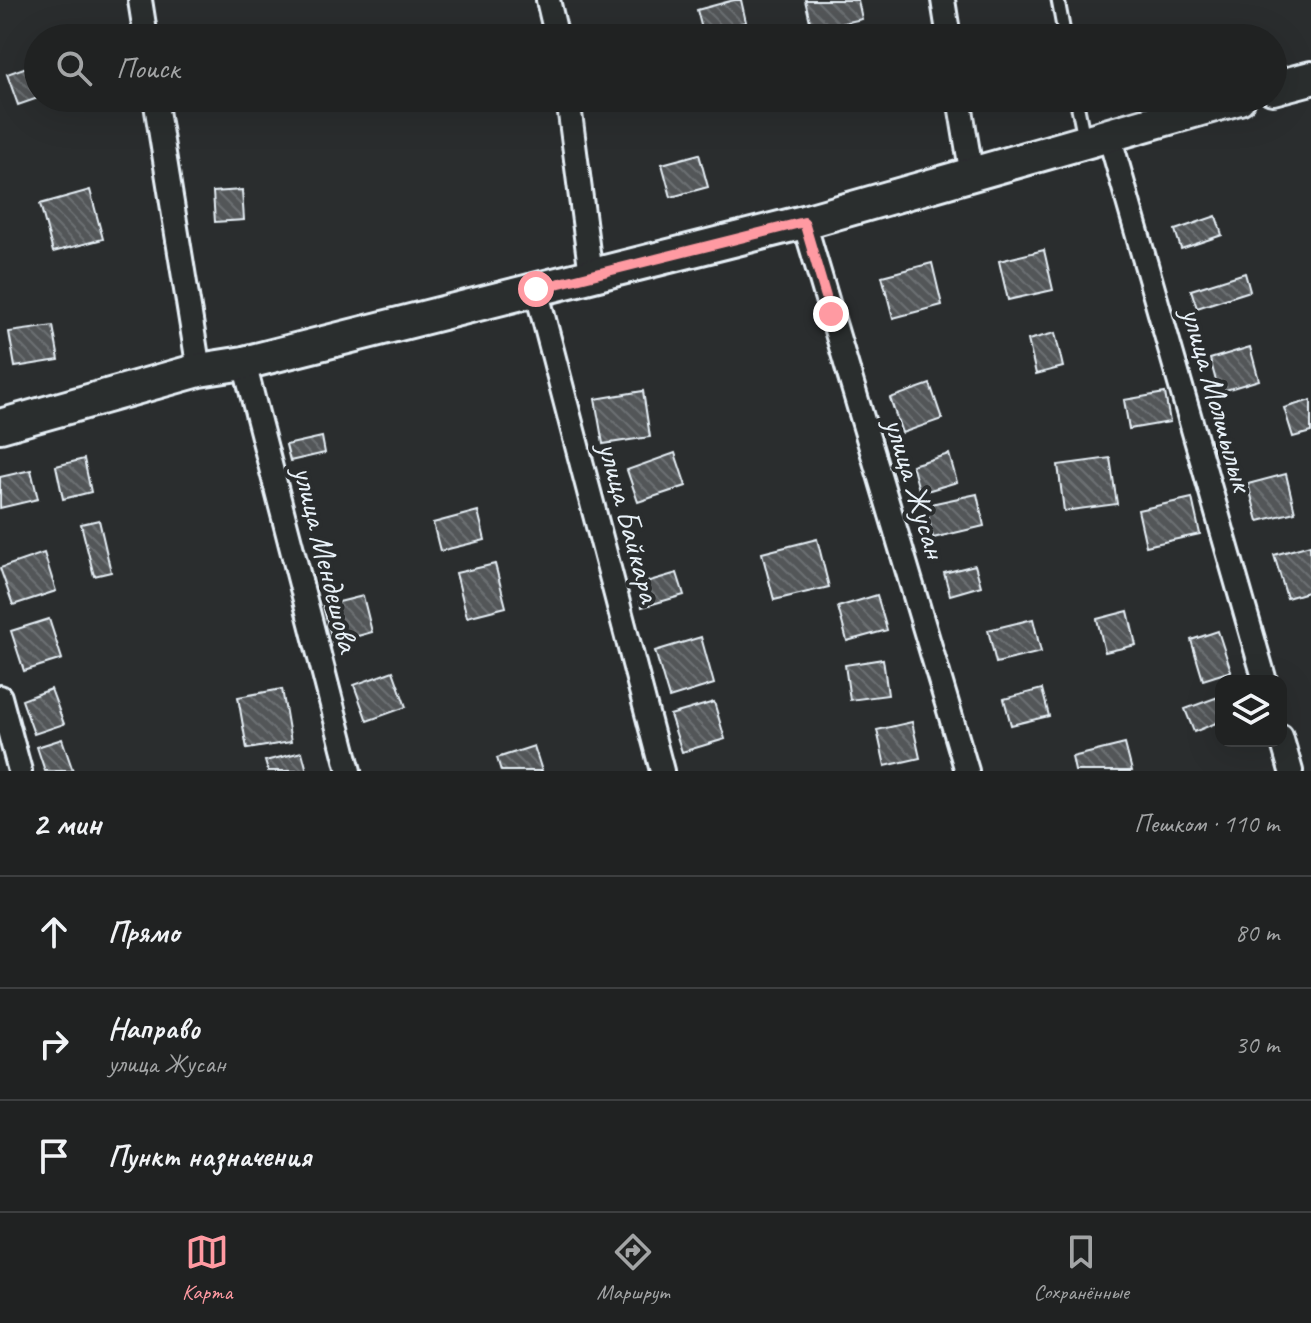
<!DOCTYPE html>
<html lang="ru">
<head>
<meta charset="utf-8">
<style>
	body { margin:0; font-family:Caveat,sans-serif; background:#2d2f2f; color:#f1f3f6 }
	.controls { position:absolute; right:24px; bottom:24px; display:grid; overflow:hidden; border-radius:16px; box-shadow:0 8px 32px #0002 }
	.controls button { width:72px; height:72px; display:grid; place-items:center; padding:0; border:0; border-bottom:2px solid #3d3f40; background:#202222; color:#f1f3f6; font:40px sans-serif }
	.stop { position:absolute; width:24px; height:24px; margin:-18px; border:6px solid #ff9aa2; border-radius:50%; background:#fff }
	.stop.end { background:#ff9aa2; border-color:#fff; box-shadow:0 2px 8px #0008 }
	.list { margin:0; padding:0; list-style:none }
	h2 { display:flex; justify-content:space-between; align-items:center; height:104px; margin:0; padding:0 32px; font-size:34px }
	h2 small { font-size:26px; font-weight:400; color:#a2a4a5 }
	.list li { display:grid; grid-template-columns:52px 1fr auto; gap:24px; align-items:center; box-sizing:border-box; height:112px; padding:0 32px; border-top:2px solid #3d3f40 }
	.list b { display:block; font-size:30px; white-space:nowrap }
	.list p { margin:0; font-size:26px; white-space:nowrap; color:#a2a4a5 }
	.list em { font-size:26px; font-style:normal; color:#a2a4a5 }
	.icon { flex:none; width:44px; height:44px; fill:none; stroke:currentColor; stroke-width:2; stroke-linecap:round; stroke-linejoin:round }
	.map { position:relative; flex:none; width:1311px; height:771px; overflow:hidden }
	.search { position:absolute; background:#202222; box-shadow:0 8px 32px #0002; left:24px; right:24px; top:24px; height:88px; display:flex; align-items:center; gap:20px; box-sizing:border-box; padding:0 28px; border-radius:44px; color:#a2a4a5; font-size:30px }
	.sheet { height:440px; background:#202222 }
	nav { display:flex; justify-content:space-around; align-items:center; box-sizing:border-box; height:112px; border-top:2px solid #3d3f40; background:#202222; font-size:22px; color:#a2a4a5 }
	nav a { display:grid; justify-items:center; gap:4px }
	nav .on { color:#ff9aa2 }
	.map>svg:first-child { display:block }
	.building { fill:url(#building-back-hatch); stroke:#e8f1f8; stroke-width:2 }
	.lines { fill:none; stroke-linecap:round; stroke-linejoin:round }
	.lane-casing { stroke:#e8f1f8; stroke-width:17 }
	.street-casing { stroke:#e8f1f8; stroke-width:28 }
	.secondary-casing { stroke:#e8f1f8; stroke-width:38 }
	.lane { stroke:#2a2d2e; stroke-width:11 }
	.street { stroke:#2a2d2e; stroke-width:22 }
	.secondary { stroke:#2a2d2e; stroke-width:32 }
	.route { stroke:#ff9aa2; stroke-width:10 }
	.labels { text-anchor:middle; stroke-width:8; stroke-linejoin:round; paint-order:stroke }
	.street-label { font-size:32px; fill:#e8f1f8; stroke:#2a2d2e }
</style>
</head>
<body>
<div class="map">
<svg width="1311" height="771" viewBox="0 0 1311 771">
	<defs>
		<pattern id="building-back-hatch" width="6" height="6" patternUnits="userSpaceOnUse" patternTransform="scale(2)"><rect width="6" height="6" fill="#535759"/><path d="M-1 5l2 2M0 0l6 6M5-1l2 2" fill="none" stroke="#6c7072"/></pattern>
	</defs>
	<rect width="100%" height="100%" fill="#2a2d2e"/>
	<filter id="ink" filterUnits="userSpaceOnUse"><feTurbulence type="fractalNoise" baseFrequency=".0125" numOctaves="2"/><feDisplacementMap in="SourceGraphic" scale="16" xChannelSelector="R" yChannelSelector="G"/><feConvolveMatrix kernelMatrix="1 2 1 2 8 2 1 2 1" color-interpolation-filters="sRGB"/></filter>
	<g filter="url(#ink)">
		<!-- building -->
		<path class="building" d="M734,0H741L746,22L703,33L697,10Z
			M805,0H858L862,19L812,30Z
			M407,26L408,38H350L349,32Z
			M38,63V98L18,105L7,74Z
			M699,154L708,187L671,197L662,164Z
			M90,190L103,239L53,252L40,204Z
			M242,190L244,220L215,222L213,192Z
			M1216,216L1222,235L1181,249L1175,230Z
			M1044,250L1053,290L1008,300L999,261Z
			M932,263L942,305L893,318L882,276Z
			M1245,273L1250,291L1197,308L1191,290Z
			M53,326L59,360L15,367L9,332Z
			M1055,333L1063,367L1036,374L1028,340Z
			M1250,347L1259,380L1219,392L1210,359Z
			M930,384L942,419L902,433L890,398Z
			M643,391L650,437L603,444L595,399Z
			M1165,393L1170,422L1129,429L1124,400Z
			M1311,400V432L1293,437L1284,408Z
			M322,437L325,453L290,461L286,445Z
			M675,453L686,486L638,502L627,470Z
			M949,454L957,482L920,493L912,465Z
			M1110,458L1117,504L1064,511L1058,465Z
			M84,459L91,492L63,499L56,466Z
			M31,470L38,499L0,508V477Z
			M1286,474L1295,512L1258,521L1248,484Z
			M977,494L984,526L933,538L926,505Z
			M1192,498L1200,534L1146,546L1138,510Z
			M478,511L485,540L440,551L433,523Z
			M99,520L111,572L94,576L81,524Z
			M817,539L829,587L774,600L762,553Z
			M1310,545L1311,591L1287,598L1274,555Z
			M44,553L56,591L13,605L0,568Z
			M495,564L506,607L467,617L456,573Z
			M975,565L981,586L950,595L944,573Z
			M677,573L684,595L642,607L636,585Z
			M877,595L887,630L847,641L838,607Z
			M363,596L372,632L333,643L323,606Z
			M1128,611L1136,645L1105,652L1097,619Z
			M49,619L62,659L24,671L11,631Z
			M1033,619L1041,652L996,663L988,630Z
			M1218,631L1231,671L1203,680L1191,640Z
			M701,637L714,684L669,698L655,651Z
			M883,659L888,695L850,700L845,665Z
			M393,671L406,707L367,721L354,685Z
			M51,689L64,724L34,734L22,700Z
			M282,689L291,742L247,749L238,697Z
			M1042,689L1049,716L1011,725L1004,699Z
			M1221,696V721L1194,732L1185,709Z
			M714,702L725,739L682,752L670,715Z
			M912,722L920,758L885,766L877,730Z
			M62,739L73,771H45L37,747Z
			M1125,744L1132,771H1075L1072,757Z
			M534,746L542,771H501L497,758Z
			M302,752L307,771H268L265,761Z"/>
		<g class="lines">
			<defs>
				<path id="lane" d="M1058,0L1065,38
					M1076,98L1084,138"/>
				<path id="street" d="M140,0L146,38
					M548,0L557,38
					M943,0L949,38
					M155,98L199,370
					M568,98L591,275
					M959,98L972,176
					M1109,135L1265,681
					M804,222L967,771
					M536,289L662,771
					M244,363L349,771
					M0,697L20,771
					M1281,736L1291,771"/>
				<path id="secondary" d="M1273,88L1311,78
					M0,426L199,370L244,363L804,222L1239,98"/>
			</defs>
			<!-- lane casing -->
			<use href="#lane" class="lane-casing"/>
			<!-- street casing -->
			<use href="#street" class="street-casing"/>
			<!-- secondary casing -->
			<use href="#secondary" class="secondary-casing"/>
			<!-- lane -->
			<use href="#lane" class="lane"/>
			<!-- street -->
			<use href="#street" class="street"/>
			<!-- secondary -->
			<use href="#secondary" class="secondary"/>
		</g>
	</g>
	<g class="lines" filter="url(#ink)">
		<!-- route -->
		<path class="route" d="M536,289L804,222L831,314"/>
	</g>
	<g class="labels">
		<!-- street labels -->
		<g class="street-label">
			<text transform="translate(1218 399) rotate(74)" y="11">улица Молшылык</text>
			<text transform="translate(916 488) rotate(73)" y="11">улица Жусан</text>
			<text transform="translate(630 522) rotate(75)" y="11">улица Байкара</text>
			<text transform="translate(327 559) rotate(76)" y="11">улица Мендешова</text>
		</g>
	</g>
</svg>
<div class="controls">
<button><svg class="icon" aria-label="layers" viewBox="0 0 24 24"><path d="M12 4l9 5-9 5-9-5zM3 14l9 5 9-5"/></svg></button>
</div>
<div class="stop" style="left:536px;top:289px"></div>
<div class="stop end" style="left:831px;top:314px"></div>
<div class="search"><svg class="icon" aria-label="search" viewBox="0 0 24 24"><circle cx="10" cy="10" r="6"/><path d="M15 15l6 6"/></svg>Поиск</div>
</div>
<section class="sheet">
<h2>2 мин<small>Пешком · 110 m</small></h2>
<ul class="list">
<li><svg class="icon" aria-label="ahead" viewBox="0 0 24 24"><path d="M12 20V5M6 11l6-6 6 6"/></svg><div><b>Прямо</b></div><em>80 m</em></li>
<li><svg class="icon" aria-label="right" viewBox="0 0 24 24"><path d="M7 20v-9h11M14 6l5 5-5 5"/></svg><div><b>Направо</b><p>улица Жусан</p></div><em>30 m</em></li>
<li><svg class="icon" aria-label="arrive" viewBox="0 0 24 24"><path d="M6 21V4h12l-3 4 3 4H6"/></svg><div><b>Пункт назначения</b></div></li>
</ul>
</section>
<nav>
<a class="on"><svg class="icon" aria-label="map" viewBox="0 0 24 24"><path d="M3 6l6-2 6 2 6-2v14l-6 2-6-2-6 2zM9 4v14M15 6v14"/></svg>Карта</a>
<a><svg class="icon" aria-label="directions" viewBox="0 0 24 24"><path d="M12 3l9 9-9 9-9-9zM9 14v-3h6M13 9l2 2-2 2"/></svg>Маршрут</a>
<a><svg class="icon" aria-label="saved" viewBox="0 0 24 24"><path d="M7 4h10v16l-5-4-5 4z"/></svg>Сохранённые</a>
</nav>
</body>
</html>
